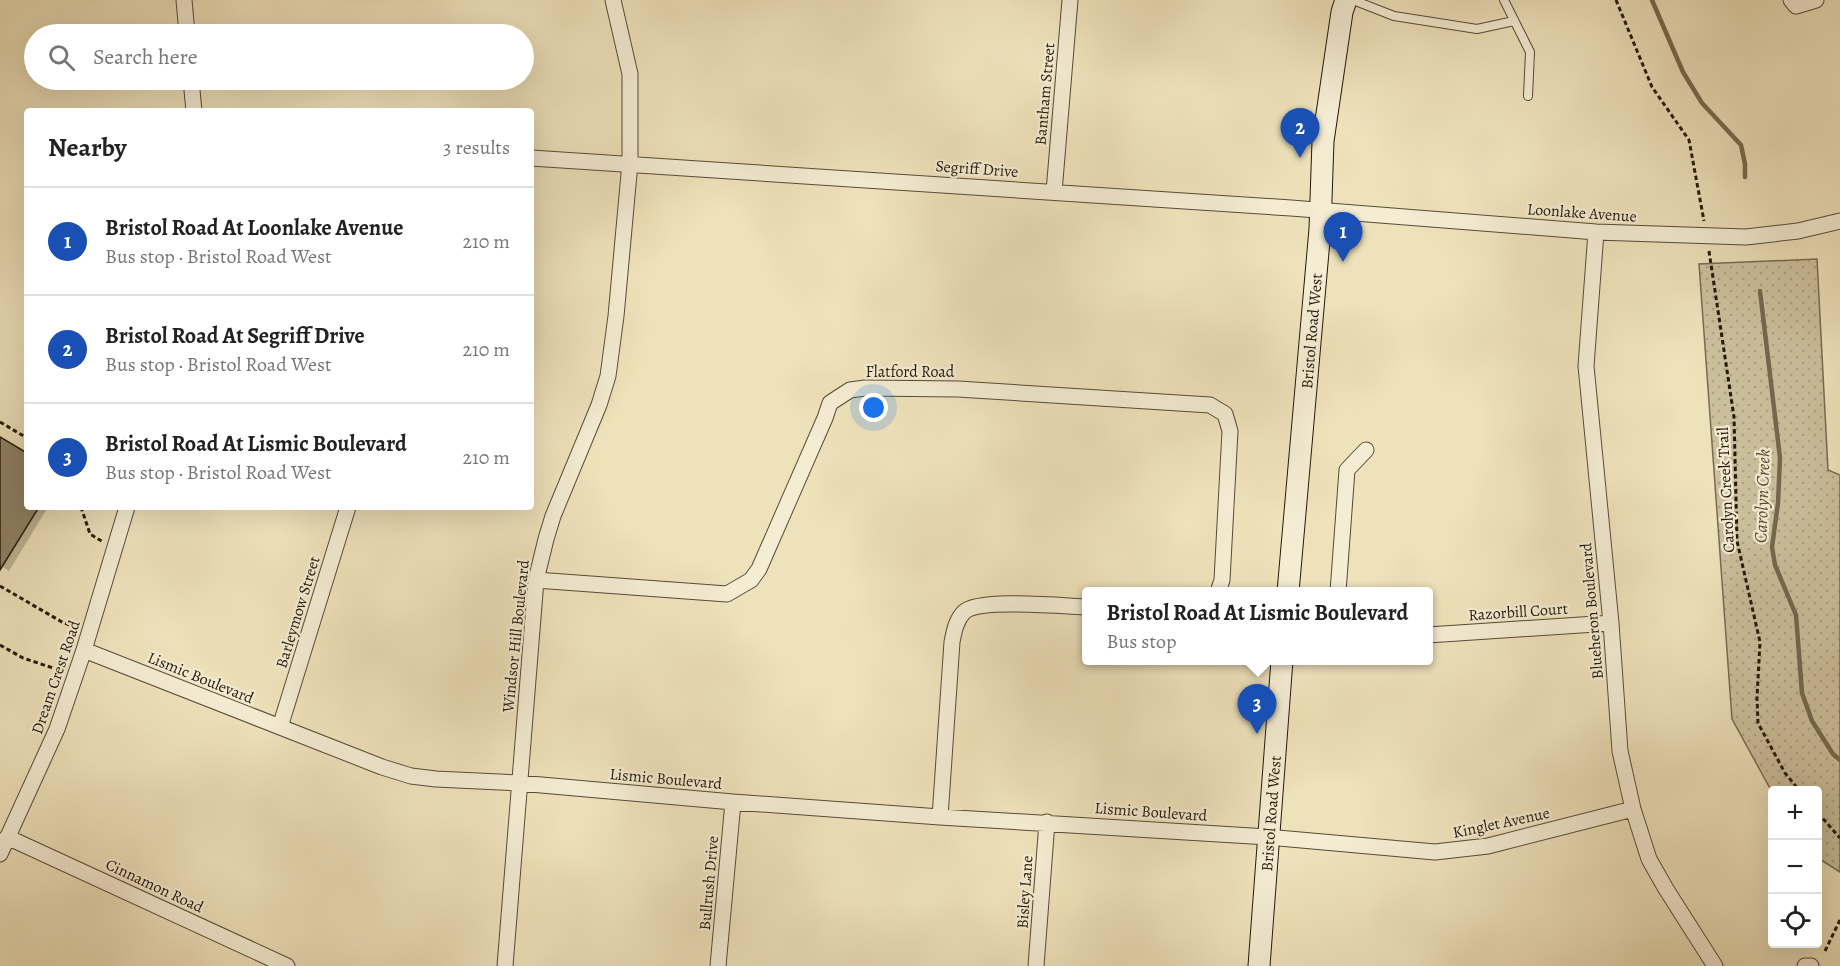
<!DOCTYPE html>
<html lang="en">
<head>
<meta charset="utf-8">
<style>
	body { margin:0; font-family:Alegreya,serif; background:#f6f6f6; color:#222 }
	.controls { position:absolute; right:18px; bottom:18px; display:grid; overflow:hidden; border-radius:6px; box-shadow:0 6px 24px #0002 }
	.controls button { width:54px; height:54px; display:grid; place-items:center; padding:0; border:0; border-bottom:2px solid #e0e0e0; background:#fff; color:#222; font:30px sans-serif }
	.you { position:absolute; left:874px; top:408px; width:21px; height:21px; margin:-15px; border:4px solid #fff; border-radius:50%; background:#1a73e8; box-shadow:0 0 0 9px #1a73e833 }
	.badge { display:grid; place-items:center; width:39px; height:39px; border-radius:50%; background:#8f2418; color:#fff; font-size:20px; font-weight:700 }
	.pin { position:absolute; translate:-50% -50px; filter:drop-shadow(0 2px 3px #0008) }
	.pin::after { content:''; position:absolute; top:32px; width:21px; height:18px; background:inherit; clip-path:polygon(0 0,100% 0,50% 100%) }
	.popup { position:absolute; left:1082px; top:587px; width:351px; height:78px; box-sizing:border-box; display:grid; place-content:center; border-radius:6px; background:#fff; filter:drop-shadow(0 2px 4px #0005); font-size:20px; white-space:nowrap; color:#767676 }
	.popup b { font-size:22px; color:#222 }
	.popup::after { content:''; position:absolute; left:50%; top:100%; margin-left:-12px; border:12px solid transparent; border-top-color:#fff }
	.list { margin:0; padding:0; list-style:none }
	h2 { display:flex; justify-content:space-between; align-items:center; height:78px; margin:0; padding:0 24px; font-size:26px }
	h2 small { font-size:20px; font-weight:400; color:#767676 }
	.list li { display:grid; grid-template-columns:39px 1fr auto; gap:18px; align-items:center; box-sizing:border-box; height:108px; padding:0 24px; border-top:2px solid #e0e0e0 }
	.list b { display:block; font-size:22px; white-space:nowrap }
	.list p { margin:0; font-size:20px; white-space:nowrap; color:#767676 }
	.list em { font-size:20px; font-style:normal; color:#767676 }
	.icon { flex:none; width:33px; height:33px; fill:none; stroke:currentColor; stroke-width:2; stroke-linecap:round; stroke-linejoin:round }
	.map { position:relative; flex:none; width:1840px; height:966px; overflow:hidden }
	.search { position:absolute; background:#fff; box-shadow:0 6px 24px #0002; left:24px; top:24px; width:510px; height:66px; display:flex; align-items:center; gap:15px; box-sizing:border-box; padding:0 21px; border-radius:33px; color:#767676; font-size:22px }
	.panel { position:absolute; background:#fff; box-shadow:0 6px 24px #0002; left:24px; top:108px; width:510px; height:402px; border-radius:6px }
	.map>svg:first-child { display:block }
	.park { fill:url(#park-dots); stroke:#786c53; stroke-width:1.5 }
	.shadow { fill:#0003 }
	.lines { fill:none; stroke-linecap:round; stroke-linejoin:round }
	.stream { stroke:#75694f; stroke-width:4.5 }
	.building { fill:#8e8266; stroke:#251909; stroke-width:1.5 }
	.lane-casing { stroke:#574b36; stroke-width:10 }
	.street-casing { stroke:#574b36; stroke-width:17 }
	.secondary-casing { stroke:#251909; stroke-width:23 }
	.path { stroke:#251909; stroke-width:3; stroke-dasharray:4.5 3; stroke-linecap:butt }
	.lane { stroke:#f4ecd3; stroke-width:8 }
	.street { stroke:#f4ecd3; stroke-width:15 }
	.secondary { stroke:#f4ecd3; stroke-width:21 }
	.labels { text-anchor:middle; stroke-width:4.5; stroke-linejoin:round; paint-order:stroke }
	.street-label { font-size:16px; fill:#251909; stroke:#f4ecd3 }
	.water-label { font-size:18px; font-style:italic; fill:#5a4e38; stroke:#f4ecd3 }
</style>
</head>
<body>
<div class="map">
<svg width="1840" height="966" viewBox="0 0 1840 966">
	<defs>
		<pattern id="park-dots" width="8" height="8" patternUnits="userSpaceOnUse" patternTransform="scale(1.5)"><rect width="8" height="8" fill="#ccc09d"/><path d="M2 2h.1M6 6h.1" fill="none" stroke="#afa486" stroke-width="1.8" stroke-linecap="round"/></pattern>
	</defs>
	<rect width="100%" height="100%" fill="#eee2bb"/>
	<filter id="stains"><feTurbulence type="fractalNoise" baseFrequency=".00333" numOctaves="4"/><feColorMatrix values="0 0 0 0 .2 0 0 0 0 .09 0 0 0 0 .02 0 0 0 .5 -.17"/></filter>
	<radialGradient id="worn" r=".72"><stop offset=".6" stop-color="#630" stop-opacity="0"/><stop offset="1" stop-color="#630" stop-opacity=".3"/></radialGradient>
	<!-- park -->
	<path class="park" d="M1817,259L1828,470L1840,475V872L1818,858V790H1772V792L1732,719L1699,264Z"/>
	<!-- shadow -->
	<path class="shadow" d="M0,439L27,453V507H48L9,571L0,565Z"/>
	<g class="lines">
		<!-- stream -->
		<path class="stream" d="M1652,0L1683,72L1702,103L1741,145L1745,164V177
			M1760,291L1780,458L1778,503L1772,547L1775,565L1796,615L1802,693L1812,721L1833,754L1840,760"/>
	</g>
	<!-- building -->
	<path class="building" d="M0,437L27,453V507H39L0,570Z"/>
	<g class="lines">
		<defs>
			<path id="lane" d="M1353,0L1394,16L1477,29L1514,21
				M1504,0L1530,52L1528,96"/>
			<path id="street" d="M184,0L187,34
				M1791,0L1796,6L1816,0
				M191,80L194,111
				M531,158L1291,208L1596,232L1746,237L1798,231L1840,221
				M1054,192L1070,0
				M1596,232L1586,366L1611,623L1620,751L1633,809L1649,859L1666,889L1715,966
				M536,580L727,594L751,580L759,569L825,418L830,403L850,390L865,388L958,389L1210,405L1225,414L1230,431L1222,580L1218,592
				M1338,592L1347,470L1366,450
				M1428,635L1611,623
				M84,650L382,767L411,776L436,779L519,783L733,802L940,817L1268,837L1435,852L1488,846L1633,809
				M280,727L348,507
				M940,817L952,642C954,632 956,620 964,612C978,598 1063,606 1086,607
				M7,837L287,966
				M0,854L57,729L84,650L127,507
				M505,966L536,580L546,539L553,516L599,405L608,376L616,316L630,163V74L613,0
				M718,966L733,802
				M1036,966L1047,822
				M1805,966H1811"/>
			<g id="secondary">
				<path id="s1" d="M1288,592L1320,229L1323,141L1342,12L1346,0"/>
				<path id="s2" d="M1259,966L1282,660"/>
			</g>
		</defs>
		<!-- lane casing -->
		<use href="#lane" class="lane-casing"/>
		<!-- street casing -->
		<use href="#street" class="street-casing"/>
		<!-- secondary casing -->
		<use href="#secondary" class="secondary-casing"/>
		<!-- path -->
		<path class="path" d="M1616,0L1652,87L1689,140L1704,221
			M1709,251L1734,417L1737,541L1760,642L1757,698L1758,723L1785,773L1799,790
			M0,422L27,438
			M81,507L90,534L103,542
			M0,586L62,622L77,628
			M0,645L23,658L62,671
			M1818,813L1840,838
			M1825,951L1840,920"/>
		<!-- lane -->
		<use href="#lane" class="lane"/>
		<!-- street -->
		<use href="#street" class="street"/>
		<!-- secondary -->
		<use href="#secondary" class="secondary"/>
	</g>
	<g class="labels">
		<!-- street labels -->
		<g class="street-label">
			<text transform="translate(1044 94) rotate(-85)" y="6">Bantham Street</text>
			<text transform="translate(977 168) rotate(4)" y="6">Segriff Drive</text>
			<text transform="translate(1582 212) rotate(4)" y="6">Loonlake Avenue</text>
			<text dy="6" stroke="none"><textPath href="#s1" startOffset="262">Bristol Road West</textPath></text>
			<text x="910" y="377">Flatford Road</text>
			<text transform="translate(1725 490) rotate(-93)" y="6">Carolyn Creek Trail</text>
			<text transform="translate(1518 611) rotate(-4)" y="6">Razorbill Court</text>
			<text transform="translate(1591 611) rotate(-95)" y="6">Blueheron Boulevard</text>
			<text transform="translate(297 612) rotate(-73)" y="6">Barleymow Street</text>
			<text transform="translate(515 636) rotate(-84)" y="6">Windsor Hill Boulevard</text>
			<text transform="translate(55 677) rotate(-71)" y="6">Dream Crest Road</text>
			<text transform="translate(201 677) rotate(22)" y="6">Lismic Boulevard</text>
			<text transform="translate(666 778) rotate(5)" y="6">Lismic Boulevard</text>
			<text transform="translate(1151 811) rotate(4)" y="6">Lismic Boulevard</text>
			<text dy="6" stroke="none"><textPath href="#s2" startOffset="153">Bristol Road West</textPath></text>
			<text transform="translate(1501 822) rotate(-12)" y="6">Kinglet Avenue</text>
			<text transform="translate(708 883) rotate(-85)" y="6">Bullrush Drive</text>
			<text transform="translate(155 885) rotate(25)" y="6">Cinnamon Road</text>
			<text transform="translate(1024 892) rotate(-86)" y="6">Bisley Lane</text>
		</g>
		<!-- water labels -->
		<g class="water-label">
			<text transform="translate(1762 496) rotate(-88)" y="6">Carolyn Creek</text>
		</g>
	</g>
	<rect width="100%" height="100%" filter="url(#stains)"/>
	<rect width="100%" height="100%" fill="url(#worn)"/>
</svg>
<div class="controls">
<button>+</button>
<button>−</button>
<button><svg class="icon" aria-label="locate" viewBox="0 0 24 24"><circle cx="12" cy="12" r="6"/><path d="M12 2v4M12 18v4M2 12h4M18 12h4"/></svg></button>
</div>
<div class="you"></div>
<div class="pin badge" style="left:1343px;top:262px;background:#1a4fb4">1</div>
<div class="pin badge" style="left:1300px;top:158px;background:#1a4fb4">2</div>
<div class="pin badge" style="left:1257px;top:734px;background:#1a4fb4">3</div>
<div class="popup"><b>Bristol Road At Lismic Boulevard</b>Bus stop</div>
<div class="search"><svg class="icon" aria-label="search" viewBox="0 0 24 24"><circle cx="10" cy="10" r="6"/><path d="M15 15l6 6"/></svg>Search here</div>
<section class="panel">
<h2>Nearby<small>3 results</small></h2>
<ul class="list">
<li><span class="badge" style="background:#1a4fb4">1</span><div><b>Bristol Road At Loonlake Avenue</b><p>Bus stop · Bristol Road West</p></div><em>210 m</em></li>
<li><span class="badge" style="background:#1a4fb4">2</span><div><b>Bristol Road At Segriff Drive</b><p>Bus stop · Bristol Road West</p></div><em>210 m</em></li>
<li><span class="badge" style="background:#1a4fb4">3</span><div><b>Bristol Road At Lismic Boulevard</b><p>Bus stop · Bristol Road West</p></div><em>210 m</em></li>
</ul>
</section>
</div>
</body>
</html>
